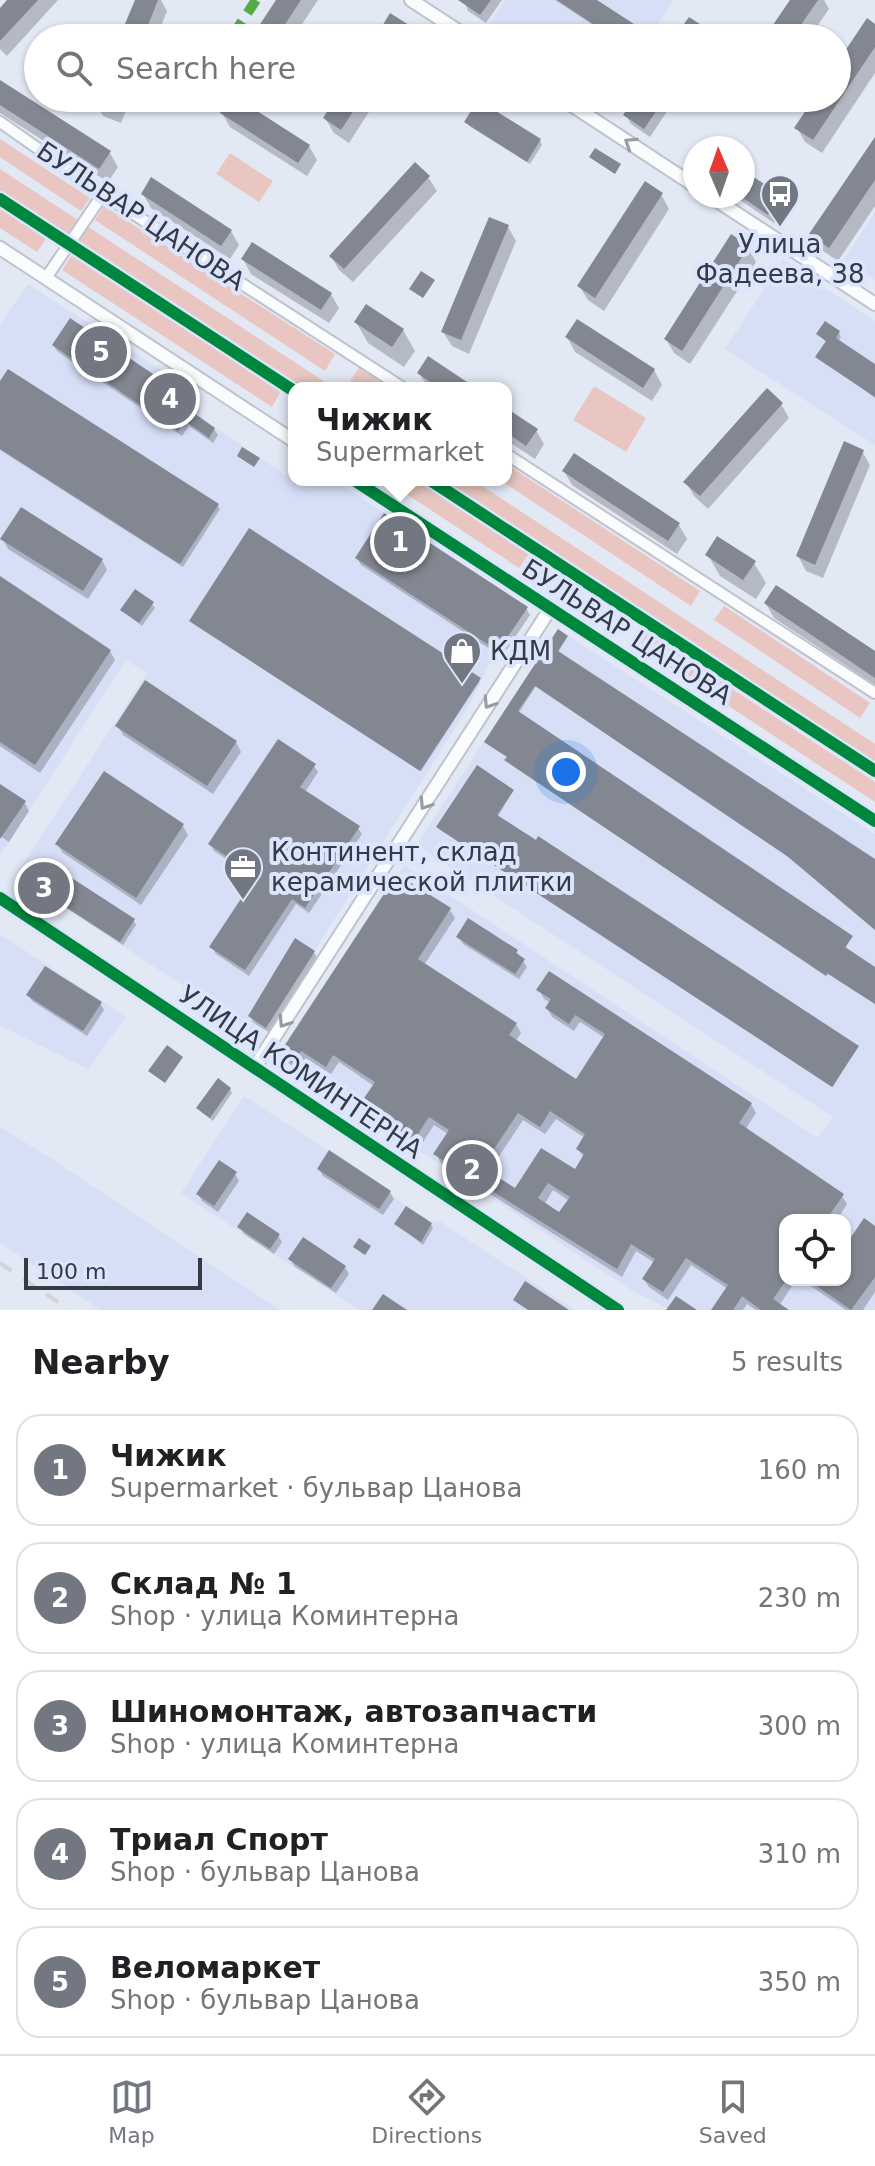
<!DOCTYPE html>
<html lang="en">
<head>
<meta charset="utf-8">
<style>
	body { margin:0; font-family:"DejaVu Sans",sans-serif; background:#f6f6f6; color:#202124 }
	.controls { position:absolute; right:24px; bottom:24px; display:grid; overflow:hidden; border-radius:16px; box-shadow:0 2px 6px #0004 }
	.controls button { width:72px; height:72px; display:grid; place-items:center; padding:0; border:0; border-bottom:2px solid #e0e0e0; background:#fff; color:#202124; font:40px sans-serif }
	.compass { position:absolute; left:683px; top:136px; width:72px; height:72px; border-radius:50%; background:#fff; box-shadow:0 2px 6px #0004; rotate:358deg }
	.scale { position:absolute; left:24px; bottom:20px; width:178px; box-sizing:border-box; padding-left:8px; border:4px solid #363a44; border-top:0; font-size:22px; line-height:28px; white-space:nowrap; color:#363a44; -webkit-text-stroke:6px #dbe5fd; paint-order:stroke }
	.you { position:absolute; left:566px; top:772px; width:28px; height:28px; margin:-20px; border:6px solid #fff; border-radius:50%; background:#1a73e8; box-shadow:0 0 0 12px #1a73e833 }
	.badge { display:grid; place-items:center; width:52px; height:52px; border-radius:50%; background:#737782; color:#fff; font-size:26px; font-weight:700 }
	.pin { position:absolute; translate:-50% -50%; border:4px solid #fff; box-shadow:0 2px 8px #0006 }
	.popup { position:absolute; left:288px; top:382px; width:224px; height:104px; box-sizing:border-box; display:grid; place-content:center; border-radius:16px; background:#fff; filter:drop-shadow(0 2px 6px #0005); font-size:26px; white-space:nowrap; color:#757577 }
	.popup b { font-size:30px; color:#202124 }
	.popup::after { content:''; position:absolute; left:50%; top:100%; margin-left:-16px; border:16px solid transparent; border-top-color:#fff }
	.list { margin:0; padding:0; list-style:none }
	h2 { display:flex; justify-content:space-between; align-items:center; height:104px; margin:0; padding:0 32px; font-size:34px }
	h2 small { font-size:26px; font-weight:400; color:#757577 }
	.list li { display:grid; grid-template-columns:52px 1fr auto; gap:24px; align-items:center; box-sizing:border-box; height:112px; margin:0 16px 16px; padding:0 16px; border:2px solid #e0e0e0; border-radius:24px }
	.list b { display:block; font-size:30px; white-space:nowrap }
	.list p { margin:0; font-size:26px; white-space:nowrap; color:#757577 }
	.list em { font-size:26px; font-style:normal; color:#757577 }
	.icon { flex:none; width:44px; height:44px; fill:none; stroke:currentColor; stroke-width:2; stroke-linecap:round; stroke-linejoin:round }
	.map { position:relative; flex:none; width:875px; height:1310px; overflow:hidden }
	.search { position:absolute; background:#fff; box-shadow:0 2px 6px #0004; left:24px; right:24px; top:24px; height:88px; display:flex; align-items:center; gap:20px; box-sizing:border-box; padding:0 28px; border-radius:44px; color:#757577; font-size:30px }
	.sheet { height:744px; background:#fff }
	nav { display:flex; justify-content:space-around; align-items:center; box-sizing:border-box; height:112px; border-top:2px solid #e0e0e0; background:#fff; font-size:22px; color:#757577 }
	nav a { display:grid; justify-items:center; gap:4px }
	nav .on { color:#737782 }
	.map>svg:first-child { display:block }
	.built { fill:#d6dff6; fill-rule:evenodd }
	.green { fill:#e9c6c1 }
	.shadow { fill:#0003; fill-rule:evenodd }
	.building { fill:#838791; fill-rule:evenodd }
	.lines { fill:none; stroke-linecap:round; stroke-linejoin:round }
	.minor-casing { stroke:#bfc3cd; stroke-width:14 }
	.tertiary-casing { stroke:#bfc3cd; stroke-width:16 }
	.minor { stroke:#fbfcfe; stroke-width:10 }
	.tertiary { stroke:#fbfcfe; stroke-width:12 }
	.rail { stroke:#d3d4d8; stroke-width:4; stroke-dasharray:14 14; stroke-linecap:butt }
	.quiet { stroke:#55ac47; stroke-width:10; stroke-dasharray:20 10; stroke-linecap:butt }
	.cycleway-casing { stroke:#dbe5fd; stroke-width:17 }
	.cycleway { stroke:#00873e; stroke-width:12 }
	.oneway { stroke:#989ba1 }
	.labels { text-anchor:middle; stroke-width:8; stroke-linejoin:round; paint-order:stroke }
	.street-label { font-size:26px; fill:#363a44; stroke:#dbe5fd }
	.poi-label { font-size:26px; fill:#363a44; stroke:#dbe5fd; text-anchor:start }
</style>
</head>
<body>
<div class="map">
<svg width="875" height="1310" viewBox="0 0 875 1310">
	<rect width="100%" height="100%" fill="#e3e8f5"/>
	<!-- built -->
	<path class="built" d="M505,0H674L649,38H507L488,26Z
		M875,212V280L844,259Z
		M783,260L875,321V445L725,349Z
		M28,284L193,391L203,419L285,475L294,463V480H334L528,607L488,667L469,706L260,1037L16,875L147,673L126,660L0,856V324Z
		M558,629L875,834V1310H671L633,1291L277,1057L404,865L817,1138L833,1117L416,845ZM785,1220H845V1280H785Z
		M0,934L126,1017L88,1069L0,1026Z
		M244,1096L391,1191L390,1195L432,1223L439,1221L575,1310H359L181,1193Z
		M0,1127L44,1154L280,1310H101L0,1243Z"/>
	<!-- green -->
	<path class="green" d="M0,139L90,198L81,211L0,157Z
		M230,153L273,181L259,202L216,174Z
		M0,169L334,388H301L0,191Z
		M0,206L47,237L37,252L0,228Z
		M104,206L335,354L325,371L95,220Z
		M73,254L281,391L272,407L62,270Z
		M359,368L389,388H361L350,381Z
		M594,386L646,418L626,452L573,420Z
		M506,464L700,591L691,606L500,480H506Z
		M385,480H416L529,554L519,568Z
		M441,480H473L875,744V764Z
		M724,606L870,703L860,718L714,620Z
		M646,633L875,782V802L637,646Z"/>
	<!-- shadow -->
	<path class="shadow" d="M10,0H58L7,56L0,49V11Z
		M137,0H161L167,11L156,38H121Z
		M278,0H318L293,38H253Z
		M464,0H502L486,23L468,11Z
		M555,0H594L635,30L629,38H613Z
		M792,0H824L829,9L809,38H767Z
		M407,26L414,38H377Z
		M875,26V73L822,153L805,142L797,128L817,98H837V67Z
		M0,86L110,153L118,167L108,182L0,113Z
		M97,98H131L121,123L103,116L95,102Z
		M232,98L309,146L317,160L307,176L230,127L222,113Z
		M338,98H378L349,143L334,133L325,118Z
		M637,98H676L650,137L631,124L626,115Z
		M741,98H769L760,112Z
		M479,102L540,141L542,145L530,164L469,126L467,122Z
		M875,140V206L838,261L820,249L811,234Z
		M695,154V169L690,161Z
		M743,172L780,197L785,206L774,223L734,196H743Z
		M428,177L437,191L353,282L339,270L331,256Z
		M143,194L231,231L239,245L230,259L151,208Z
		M661,194L669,209L604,311L588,300L579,286Z
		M508,227L516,241L469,354L452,346L443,332Z
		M748,247L756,262L690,364L674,353L666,339Z
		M243,259L331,294L339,308L329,323L251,274Z
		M356,322L403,330L415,351L404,367L368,343Z
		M839,333L841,337L838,341L875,366V398L818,357L827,343L819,334Z
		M567,337L654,370L662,385L652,401L575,352Z
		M54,346L195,405L199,411L195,416L214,429L218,435L213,443L189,426L182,436L58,352Z
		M419,373L473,388H428Z
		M0,385L217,505L220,509L183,567L0,450Z
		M781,404L789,418L708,509L694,496L686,482Z
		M506,410L536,430L544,444L535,459L506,440Z
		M862,451L870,465L823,578L806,571L798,556Z
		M564,471L679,525L687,539L677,554L572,485Z
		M3,539L102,560L107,570L88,599L8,549Z
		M708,555L754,563L766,583L756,599L720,576Z
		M357,558L526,608L530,615L502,657L361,565Z
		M0,578L110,651L115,660L40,773L0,746Z
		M152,604L155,608L142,626L122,610Z
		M766,604L875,654V685L774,618Z
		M192,622L479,680L480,681L421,771Z
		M566,637L558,653L875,861V929L790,858L536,686L518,714L851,937L845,950L875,969V1004L828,974L827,976L508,762V757L487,744Z
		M118,726L236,742L241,752L213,794L123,735Z
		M314,766L318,772L305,792L358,828L362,834L309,913L296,904L249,976L216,954L212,947L256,879L214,851L210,844Z
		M0,786L24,802L29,811L9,842L0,836Z
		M513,791L497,818L857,1047L833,1087L439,829Z
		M183,826L188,835L141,905L63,853L57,844Z
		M32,883L134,921L136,925L123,945L34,887Z
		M450,910L455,918L424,965L516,1024L521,1033L515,1042L577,1081L605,1038L580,1022L574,1031L552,1017L547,1008L551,1003L544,999L539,990L751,1104L756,1113L745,1130L842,1196L847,1204L837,1220H785V1280H796L779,1306L786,1310H756L747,1304L743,1310H714L728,1289L691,1265L668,1300L649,1287L644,1279L655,1263L636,1251L622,1277L441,1163L436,1154L448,1134L434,1125L420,1147L367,1113L362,1104L374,1086L339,1062L331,1074L306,1058L298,1070L287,1062L282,1054ZM556,1119L585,1138L578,1149L584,1158L575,1172L516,1191L488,1173L523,1120L545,1134ZM553,1190L569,1201L560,1215L544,1205Z
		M459,937L516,951L527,967L519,979L463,944Z
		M314,952L317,958L270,1033L253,1022L250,1016Z
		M29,995L100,1003L104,1010L87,1036L32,1001Z
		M230,1089L232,1093L213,1121L201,1112L199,1108Z
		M319,1169L390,1192L394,1199L383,1215L323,1176Z
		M235,1174L239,1181L218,1212L202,1201L198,1194Z
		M396,1224H431L433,1228L423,1245Z
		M240,1227L278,1235L282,1242L274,1254L244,1234Z
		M875,1228V1292L863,1310H846L802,1280H845V1243L848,1245Z
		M291,1259L345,1267L349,1274L336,1293L294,1266Z"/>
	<!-- building -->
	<path class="building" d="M7,0H38L0,41V8Z
		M135,0H158L143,38H119Z
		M276,0H301L276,38H251Z
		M458,0H491L480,15Z
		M557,0H597L634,24L625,38H614Z
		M790,0H818L792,38H764Z
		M390,13L409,25L400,38H375Z
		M689,17L709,30L704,38H674Z
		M867,18L875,24V47L813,140L794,128L814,98H837V63Z
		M0,80L111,151L99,169L0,105Z
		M83,98H118L113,110Z
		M229,98H237L310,145L298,163L220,113Z
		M336,98H362L341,130L323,118Z
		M635,98H665L644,129L623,115Z
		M478,100L541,139L527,162L464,122Z
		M875,137V180L829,248L809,234Z
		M595,148L621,164L615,174L589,157Z
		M415,162L430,176L344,269L329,256Z
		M743,170L781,195L768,215L743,198Z
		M151,177L232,230L221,246L141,194Z
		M645,181L663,193L595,298L577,286Z
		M489,217L509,225L461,340L441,332Z
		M731,234L749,246L682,351L664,339Z
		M252,242L332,293L321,310L241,259Z
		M421,271L435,280L423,298L409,289Z
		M366,304L404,329L392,347L354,322Z
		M70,318L196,403L191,411L215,428L209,438L185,421L178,431L52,345Z
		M577,319L655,369L643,388L565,337Z
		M825,321L840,331L836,338L875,364V397L815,357L826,341L816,334Z
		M428,356L476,388H439L417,373Z
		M8,369L219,504L180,564L0,449V381Z
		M767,388L783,403L700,496L683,482Z
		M506,408L538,429L526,446L506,432Z
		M844,441L864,450L815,565L796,556Z
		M242,447L260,458L254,467L237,456Z
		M574,453L680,523L668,541L562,471Z
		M21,507L103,559L83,591L0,539Z
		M384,513L528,607L498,651L355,558Z
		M249,528L481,678L420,771L189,621Z
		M717,536L756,561L743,580L705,555Z
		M0,576L111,650L35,765L0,742Z
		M776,585L875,651V678L764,603Z
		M135,589L154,602L139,623L120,610Z
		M558,629L568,636L558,651L875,859V930L787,856L535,686L518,711L853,936L845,947L875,967V1004L827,973L826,976L504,760L507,757L484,742Z
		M145,680L237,741L207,786L115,726Z
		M278,739L316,764L300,787L360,826L305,908L292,899L245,970L209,947L256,876L208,844Z
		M477,765L514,790L497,815L536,840L538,836L859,1046L832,1087L436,827Z
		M104,771L184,824L136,898L55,844Z
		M0,784L26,801L0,839Z
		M44,860L135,919L120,942L29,883Z
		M397,874L451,908L418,959L517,1023L509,1035L576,1079L605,1034L575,1015L569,1024L545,1008L551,999L536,990L549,971L752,1103L739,1123L844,1194L826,1220H785V1282L773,1299L789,1310H761L742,1296L733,1310H711L728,1285L686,1258L663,1292L642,1279L655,1259L631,1244L617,1269L433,1154L449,1130L429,1117L414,1140L360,1104L375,1082L333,1055L326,1067L301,1051L293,1063L279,1054ZM550,1111L585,1134L576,1149L584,1154L575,1169L541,1148L515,1188L482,1167L518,1113L540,1127ZM548,1183L570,1197L559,1212L538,1198Z
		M468,918L518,950L516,953L525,959L515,974L456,937Z
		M295,938L315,951L266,1028L248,1016Z
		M45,966L102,1002L83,1031L26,995Z
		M167,1045L183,1057L165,1083L148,1071Z
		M218,1078L231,1088L210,1118L196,1108Z
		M329,1150L391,1191L379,1209L317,1169Z
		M219,1160L237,1172L214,1206L196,1194Z
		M406,1206L432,1223L421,1242L394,1224Z
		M247,1212L280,1234L270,1249L237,1227Z
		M864,1218L875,1226V1277L851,1310L808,1280H845V1246Z
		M303,1237L346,1266L331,1288L288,1259Z
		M359,1238L371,1246L365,1255L353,1247Z
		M525,1281L569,1310H528L513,1300Z
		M383,1294L407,1310H372Z
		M676,1296L697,1310H666Z"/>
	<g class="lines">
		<defs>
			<path id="minor" d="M0,122L103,194L403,388
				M46,278L103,194
				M506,454L875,693"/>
			<path id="tertiary" d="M411,0L469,38
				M561,98L695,186
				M710,196L875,304
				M0,248L294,441
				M354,480L875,821
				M0,898L618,1310
				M255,1067L550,609"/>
		</defs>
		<!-- minor casing -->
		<use href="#minor" class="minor-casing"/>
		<!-- tertiary casing -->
		<use href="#tertiary" class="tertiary-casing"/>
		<!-- minor -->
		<use href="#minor" class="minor"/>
		<!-- tertiary -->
		<use href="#tertiary" class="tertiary"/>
		<!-- rail -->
		<path class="rail" d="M0,1263L70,1310"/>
		<!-- quiet -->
		<path class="quiet" d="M231,38L256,0"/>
		<defs>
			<path id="cycleway" d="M0,199L294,391
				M354,480L875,821
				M430,480L875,771
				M0,898L618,1310"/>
		</defs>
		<!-- cycleway casing -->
		<use href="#cycleway" class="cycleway-casing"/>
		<!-- cycleway -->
		<use href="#cycleway" class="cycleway"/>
	</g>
	<!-- one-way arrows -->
	<defs><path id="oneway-chevron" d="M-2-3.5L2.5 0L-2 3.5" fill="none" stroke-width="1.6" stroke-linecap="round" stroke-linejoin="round" transform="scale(2)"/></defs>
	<g class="oneway">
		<use href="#oneway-chevron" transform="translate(630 143) rotate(-147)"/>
		<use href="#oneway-chevron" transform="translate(489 703) rotate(123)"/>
		<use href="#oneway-chevron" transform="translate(425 804) rotate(123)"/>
		<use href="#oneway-chevron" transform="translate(284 1022) rotate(123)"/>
	</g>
	<!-- icons -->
	<defs>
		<symbol id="bus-pin" viewBox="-11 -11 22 30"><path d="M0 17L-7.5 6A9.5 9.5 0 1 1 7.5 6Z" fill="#737782" stroke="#dbe5fd"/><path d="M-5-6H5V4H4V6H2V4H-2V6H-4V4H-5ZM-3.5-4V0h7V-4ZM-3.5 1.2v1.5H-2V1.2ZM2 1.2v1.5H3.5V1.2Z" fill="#fff"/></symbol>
		<symbol id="shop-pin" viewBox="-11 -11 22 30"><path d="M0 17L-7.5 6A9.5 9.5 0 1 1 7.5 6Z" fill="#737782" stroke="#dbe5fd"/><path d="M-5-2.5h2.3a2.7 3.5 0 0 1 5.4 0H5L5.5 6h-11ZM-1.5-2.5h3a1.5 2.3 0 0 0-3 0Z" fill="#fff"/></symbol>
		<symbol id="office-pin" viewBox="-11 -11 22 30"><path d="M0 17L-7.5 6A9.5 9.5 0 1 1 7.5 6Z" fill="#737782" stroke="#dbe5fd"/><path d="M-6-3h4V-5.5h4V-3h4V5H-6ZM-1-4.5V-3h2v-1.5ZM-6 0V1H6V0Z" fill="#fff"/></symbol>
	</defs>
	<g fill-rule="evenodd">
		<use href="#bus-pin" x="758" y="172" width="44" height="60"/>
		<use href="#shop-pin" x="440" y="629" width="44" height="60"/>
		<use href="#office-pin" x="221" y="845" width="44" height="60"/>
	</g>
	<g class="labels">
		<!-- street labels -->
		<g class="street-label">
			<text transform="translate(141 216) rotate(34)" y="9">БУЛЬВАР ЦАНОВА</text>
			<text transform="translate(627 632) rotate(33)" y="9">БУЛЬВАР ЦАНОВА</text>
			<text transform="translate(301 1072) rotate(34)" y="9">УЛИЦА КОМИНТЕРНА</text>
		</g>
		<!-- poi labels -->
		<g class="poi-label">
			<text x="780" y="253" text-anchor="middle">Улица<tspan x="780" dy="30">Фадеева, 38</tspan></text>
			<text x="490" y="660">КДМ</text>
			<text x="271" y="861">Континент, склад<tspan x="271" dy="30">керамической плитки</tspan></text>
		</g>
	</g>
</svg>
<div class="controls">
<button><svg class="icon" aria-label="locate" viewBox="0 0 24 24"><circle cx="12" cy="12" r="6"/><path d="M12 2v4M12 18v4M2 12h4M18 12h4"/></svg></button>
</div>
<svg class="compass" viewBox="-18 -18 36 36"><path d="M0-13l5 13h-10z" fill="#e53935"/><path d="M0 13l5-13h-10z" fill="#757577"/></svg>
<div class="scale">100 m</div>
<div class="you"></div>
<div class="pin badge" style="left:400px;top:542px">1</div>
<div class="popup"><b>Чижик</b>Supermarket</div>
<div class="pin badge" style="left:472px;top:1170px">2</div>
<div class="pin badge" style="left:44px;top:888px">3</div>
<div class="pin badge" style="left:170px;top:399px">4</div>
<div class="pin badge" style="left:101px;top:352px">5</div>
<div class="search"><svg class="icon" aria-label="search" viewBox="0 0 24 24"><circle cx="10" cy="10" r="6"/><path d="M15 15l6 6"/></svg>Search here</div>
</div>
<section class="sheet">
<h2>Nearby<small>5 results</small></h2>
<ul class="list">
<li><span class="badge">1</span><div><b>Чижик</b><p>Supermarket · бульвар Цанова</p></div><em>160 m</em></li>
<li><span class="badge">2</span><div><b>Склад № 1</b><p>Shop · улица Коминтерна</p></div><em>230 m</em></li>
<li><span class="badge">3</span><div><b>Шиномонтаж, автозапчасти</b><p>Shop · улица Коминтерна</p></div><em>300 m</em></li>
<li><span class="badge">4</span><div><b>Триал Спорт</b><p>Shop · бульвар Цанова</p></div><em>310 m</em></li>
<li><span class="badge">5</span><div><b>Веломаркет</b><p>Shop · бульвар Цанова</p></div><em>350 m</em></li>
</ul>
</section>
<nav>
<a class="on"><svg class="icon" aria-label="map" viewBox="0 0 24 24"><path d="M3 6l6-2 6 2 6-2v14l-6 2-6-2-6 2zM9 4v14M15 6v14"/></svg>Map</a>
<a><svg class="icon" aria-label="directions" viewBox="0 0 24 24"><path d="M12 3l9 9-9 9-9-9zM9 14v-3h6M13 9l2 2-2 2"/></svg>Directions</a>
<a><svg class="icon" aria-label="saved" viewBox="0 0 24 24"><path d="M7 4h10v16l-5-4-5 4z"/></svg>Saved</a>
</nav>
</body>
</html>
